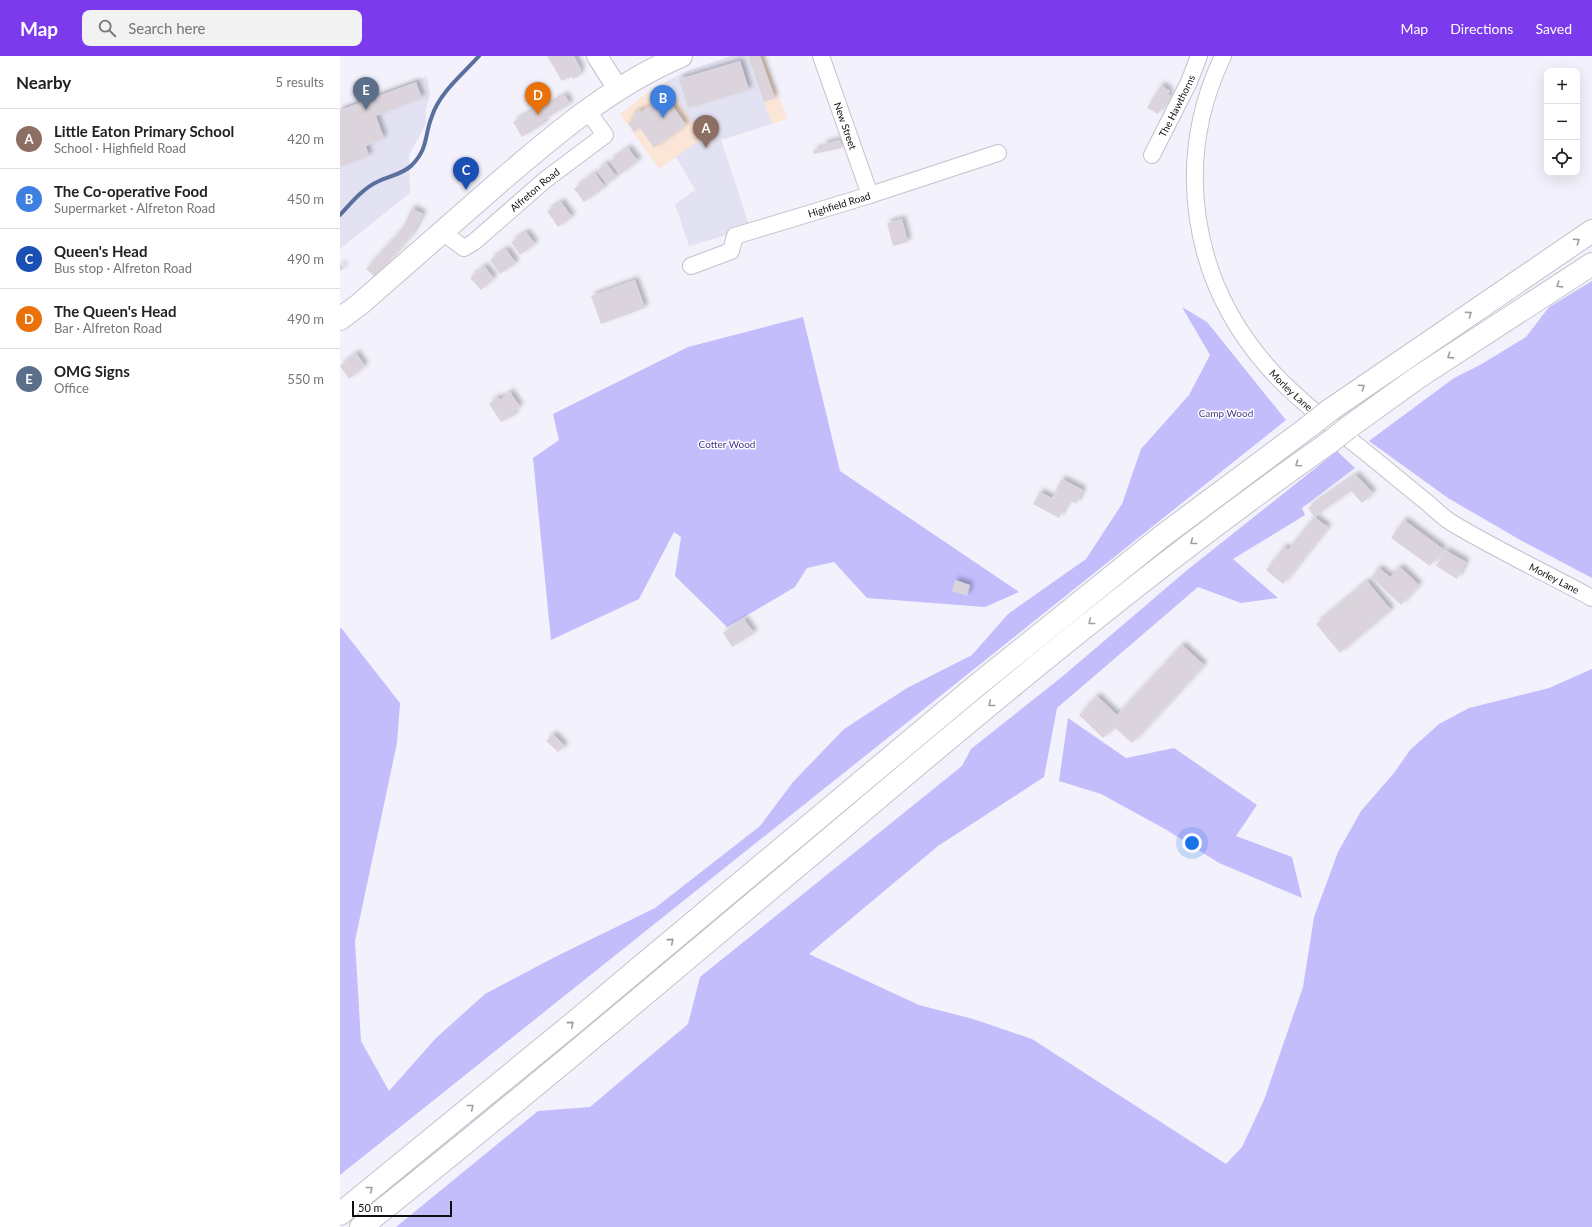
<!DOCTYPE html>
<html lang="en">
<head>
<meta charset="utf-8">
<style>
	body { margin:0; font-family:Lato,sans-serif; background:#f2f2f2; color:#222 }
	.controls { position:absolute; right:12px; top:12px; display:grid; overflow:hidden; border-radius:8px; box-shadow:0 4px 16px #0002 }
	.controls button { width:36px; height:36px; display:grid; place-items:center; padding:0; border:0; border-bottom:1px solid #e0e0e0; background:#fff; color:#222; font:20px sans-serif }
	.scale { position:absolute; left:12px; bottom:10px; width:100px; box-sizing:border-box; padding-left:4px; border:2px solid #0e0d10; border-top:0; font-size:11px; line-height:14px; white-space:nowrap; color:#0e0d10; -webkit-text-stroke:3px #fff; paint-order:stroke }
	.you { position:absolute; left:852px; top:787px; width:14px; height:14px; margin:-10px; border:3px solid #fff; border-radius:50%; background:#1a73e8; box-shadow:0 0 0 6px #1a73e833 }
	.badge { display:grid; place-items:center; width:26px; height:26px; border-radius:50%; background:#7c3aed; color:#fff; font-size:13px; font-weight:700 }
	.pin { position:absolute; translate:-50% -33px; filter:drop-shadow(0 1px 2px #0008) }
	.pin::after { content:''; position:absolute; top:21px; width:14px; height:12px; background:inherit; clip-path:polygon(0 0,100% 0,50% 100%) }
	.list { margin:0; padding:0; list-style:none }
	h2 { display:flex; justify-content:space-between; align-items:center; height:52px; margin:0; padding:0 16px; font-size:17px }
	h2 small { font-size:13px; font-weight:400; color:#767676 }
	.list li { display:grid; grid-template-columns:26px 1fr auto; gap:12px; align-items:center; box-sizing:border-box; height:60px; padding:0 16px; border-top:1px solid #e0e0e0 }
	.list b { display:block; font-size:15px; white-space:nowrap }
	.list p { margin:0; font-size:13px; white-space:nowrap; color:#767676 }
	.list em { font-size:13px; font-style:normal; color:#767676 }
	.icon { flex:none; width:22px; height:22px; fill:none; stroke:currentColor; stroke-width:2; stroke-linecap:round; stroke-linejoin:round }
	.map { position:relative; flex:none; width:1252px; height:1171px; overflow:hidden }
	header { display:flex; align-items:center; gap:24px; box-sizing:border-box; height:56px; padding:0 20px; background:#7c3aed; color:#fff }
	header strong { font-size:19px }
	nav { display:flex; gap:22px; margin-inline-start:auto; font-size:14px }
	.search { width:280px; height:36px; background:#f2f2f2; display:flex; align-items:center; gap:10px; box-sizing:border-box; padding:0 14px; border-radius:8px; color:#767676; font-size:15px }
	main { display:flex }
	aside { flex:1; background:#fff }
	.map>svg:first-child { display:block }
	.commercial { fill:#fae5d7 }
	.built { fill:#e3e2f3 }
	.green { fill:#c3bdfc }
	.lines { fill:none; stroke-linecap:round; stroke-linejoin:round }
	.stream { stroke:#596f9d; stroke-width:4 }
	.building { fill:#dbd4dc; filter:url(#shadow) }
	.minor-casing { stroke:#c3c2cb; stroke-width:18 }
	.tertiary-casing { stroke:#c3c2cb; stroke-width:22 }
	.secondary-casing { stroke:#c3c2cb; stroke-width:24 }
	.trunk-casing { stroke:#c3c2cb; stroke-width:24 }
	.minor { stroke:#fff; stroke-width:16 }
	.tertiary { stroke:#fff; stroke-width:20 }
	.secondary { stroke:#fff; stroke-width:22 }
	.trunk { stroke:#fff; stroke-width:22 }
	.trunk-bridge-casing { stroke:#c3c2cb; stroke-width:24; stroke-linecap:butt }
	.trunk-bridge { stroke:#fff; stroke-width:22 }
	.oneway { stroke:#9f9e9f }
	.labels { text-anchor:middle; stroke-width:3; stroke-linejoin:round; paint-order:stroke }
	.street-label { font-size:10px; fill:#0e0d10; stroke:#fff }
	.park-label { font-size:10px; fill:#4a388b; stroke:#fff }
</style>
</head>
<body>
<header>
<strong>Map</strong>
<div class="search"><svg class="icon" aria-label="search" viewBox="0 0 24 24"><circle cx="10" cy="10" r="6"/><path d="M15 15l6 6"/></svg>Search here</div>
<nav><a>Map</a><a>Directions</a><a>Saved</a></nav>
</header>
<main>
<aside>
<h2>Nearby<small>5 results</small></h2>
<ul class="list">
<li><span class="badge" style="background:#8d6e63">A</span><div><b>Little Eaton Primary School</b><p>School · Highfield Road</p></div><em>420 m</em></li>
<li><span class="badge" style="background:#3f7fe0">B</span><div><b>The Co-operative Food</b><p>Supermarket · Alfreton Road</p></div><em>450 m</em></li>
<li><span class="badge" style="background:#1a4fb4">C</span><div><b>Queen's Head</b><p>Bus stop · Alfreton Road</p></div><em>490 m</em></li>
<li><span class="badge" style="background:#e8710a">D</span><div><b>The Queen's Head</b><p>Bar · Alfreton Road</p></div><em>490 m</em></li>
<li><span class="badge" style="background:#5c6f8a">E</span><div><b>OMG Signs</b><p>Office</p></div><em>550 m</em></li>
</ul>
</aside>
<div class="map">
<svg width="1252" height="1171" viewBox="0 0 1252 1171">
	<defs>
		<filter id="shadow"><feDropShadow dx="3.5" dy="-3.5" stdDeviation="2" flood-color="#0004"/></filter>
	</defs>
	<rect width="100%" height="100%" fill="#f3f2fc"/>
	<!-- commercial -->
	<path class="commercial" d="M407,0H424L447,63L432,68Z
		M325,26L363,82L319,113L280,58L303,40Z"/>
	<!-- built -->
	<path class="built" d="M390,0H407L432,68L381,84L410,172L349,190L335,148L355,134L336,101L363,82L325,26L347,15Z
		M87,20L90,38L86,54V68L69,99L70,137L0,193V52Z"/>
	<!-- green -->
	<path class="green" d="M1252,225V522L1182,485L1108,442L1029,385L1114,322L1140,309L1186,281L1209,251Z
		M842,251L867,266L946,364L0,1119V572L2,573L60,647L57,687L15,885L21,985L49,1035L96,982L145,938L215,901L315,852L420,770L453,726L504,673L567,632L632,599L668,558L746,503L782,448L801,393L849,339L870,299Z
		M463,261L500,415L679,536L645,551L527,542L494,506L467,512L455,531L387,571L335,520L341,481L334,476L299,543L211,584L193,402L219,384L213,358L348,291Z
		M997,395L1015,412L962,452L965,459L893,503L938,542L901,547L858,531L717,652L704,721L598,790L469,898L579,949L633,963L692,983L886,1108L902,1091L924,1044L963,931L974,861L998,796L1021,755L1054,717L1070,694L1099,668L1129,652L1209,632L1252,613V1171H56L198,1055L250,1051L348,968L360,921L622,710L631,693L723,620L846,515Z
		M728,662L786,702L834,692L917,749L896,780L952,801L962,842L879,807L825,773L761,738L719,725Z"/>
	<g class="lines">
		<!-- stream -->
		<path class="stream" d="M0,159C11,147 23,132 39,125C50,120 63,118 72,109C89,91 84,80 92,60C100,36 123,18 139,0"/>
	</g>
	<!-- building -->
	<path class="building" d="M207,0H234L241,13L239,20L233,23L232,20L222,25Z
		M411,0H420L435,42L424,46L408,1Z
		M400,5L409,34L348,52L339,23Z
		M76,26L82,42L36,60L44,82L26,90L29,100L0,111V54Z
		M821,29L830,35L828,38L830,40L818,58L807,52Z
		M225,39L230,48L203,64L205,67L182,81L173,66L197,52L198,55Z
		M325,39L346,69L314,92L300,72L294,76L288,67L294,63L292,60L300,54L301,56Z
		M500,84L502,92L474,98L473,94L484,92L483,88Z
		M288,92L298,105L280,119L270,105Z
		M266,107L277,121L267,128L257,115Z
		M255,117L265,131L244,146L234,133Z
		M221,146L232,161L218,171L207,155Z
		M72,152L83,158L72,178L35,221L26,213L62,173Z
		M562,163L568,186L553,190L547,167Z
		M186,176L195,188L180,199L171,186Z
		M166,193L176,207L160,218L150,204Z
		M0,207L4,212L0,215Z
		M144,210L154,222L141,234L130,222Z
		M295,224L305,252L261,268L251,240Z
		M16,297L25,310L9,323L0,310Z
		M170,336L180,351L173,356L175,359L161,366L149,348L158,341L160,344Z
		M1016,419L1033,437L1022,447L1011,435L974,461L968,452Z
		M722,423L743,434L736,448L729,444L719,462L693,448L700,436L712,442Z
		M974,461L988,471L943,528L926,514L944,491L948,494Z
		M1064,464L1103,493L1090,510L1051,482Z
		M1105,494L1126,506L1117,523L1096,510Z
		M1060,511L1079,529L1061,549L1031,521L1039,512L1050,521Z
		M615,524L630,529L627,540L612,535Z
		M1027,525L1051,554L1000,597L976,568Z
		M404,563L414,577L392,591L383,577Z
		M842,589L864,609L792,687L774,671L763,682L739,659L757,640L777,659Z
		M213,678L225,690L218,696L206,685Z"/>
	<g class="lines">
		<defs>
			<g id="minor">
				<path id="s1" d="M481,0L530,139"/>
				<path id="s2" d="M883,0C833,105 851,223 927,310C955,342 990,368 1024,395C1044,411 1064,428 1084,444C1093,451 1102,461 1112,467C1157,494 1206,517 1252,542"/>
				<path id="s3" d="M812,99L849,26L859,0"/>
				<path id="s4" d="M102,176L124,192L134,186L205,124L265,79L247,54"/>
				<path id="s5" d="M351,210L391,195L395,180L530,139L658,97"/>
			</g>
			<path id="tertiary" d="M257,0L278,33"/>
			<path id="secondary" d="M0,263L20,248C66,208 111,168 157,128C214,79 271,30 341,0"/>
			<path id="trunk" d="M990,354L1252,175
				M1009,371L1077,322L1252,208
				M0,1158L231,969L636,630L821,481L971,369
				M21,1171C183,1042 341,908 499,775C658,640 819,506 990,386"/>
		</defs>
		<!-- minor casing -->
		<use href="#minor" class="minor-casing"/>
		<!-- tertiary casing -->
		<use href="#tertiary" class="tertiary-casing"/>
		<!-- secondary casing -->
		<use href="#secondary" class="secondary-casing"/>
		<!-- trunk casing -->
		<use href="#trunk" class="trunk-casing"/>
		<!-- minor -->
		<use href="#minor" class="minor"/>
		<!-- tertiary -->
		<use href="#tertiary" class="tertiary"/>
		<!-- secondary -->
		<use href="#secondary" class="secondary"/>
		<!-- trunk -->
		<use href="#trunk" class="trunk"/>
		<defs>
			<path id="trunk-bridge" d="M971,369L990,354
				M990,386L1009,371"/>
		</defs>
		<!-- trunk-bridge casing -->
		<use href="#trunk-bridge" class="trunk-bridge-casing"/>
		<!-- trunk-bridge -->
		<use href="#trunk-bridge" class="trunk-bridge"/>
	</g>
	<!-- one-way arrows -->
	<defs><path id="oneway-chevron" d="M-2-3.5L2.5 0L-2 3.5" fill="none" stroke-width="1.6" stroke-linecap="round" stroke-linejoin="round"/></defs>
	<g class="oneway">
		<use href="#oneway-chevron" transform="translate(1237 185) rotate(-34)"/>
		<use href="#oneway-chevron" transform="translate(1219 229) rotate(148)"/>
		<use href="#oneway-chevron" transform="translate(1129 258) rotate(-34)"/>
		<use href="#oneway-chevron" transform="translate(1110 300) rotate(147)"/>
		<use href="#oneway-chevron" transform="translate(1022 331) rotate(-35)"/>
		<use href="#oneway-chevron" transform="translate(958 408) rotate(145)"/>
		<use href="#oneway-chevron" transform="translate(853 486) rotate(142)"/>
		<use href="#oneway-chevron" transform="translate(751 566) rotate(141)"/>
		<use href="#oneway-chevron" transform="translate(651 648) rotate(141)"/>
		<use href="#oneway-chevron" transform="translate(331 885) rotate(-40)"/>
		<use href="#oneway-chevron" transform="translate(231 968) rotate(-40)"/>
		<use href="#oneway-chevron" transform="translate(131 1051) rotate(-39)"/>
		<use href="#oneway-chevron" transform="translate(30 1133) rotate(-39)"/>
	</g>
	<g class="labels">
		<!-- street labels -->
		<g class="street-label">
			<text dy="4" stroke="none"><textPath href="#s3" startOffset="55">The Hawthorns</textPath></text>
			<text dy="4" stroke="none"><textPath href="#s1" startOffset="74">New Street</textPath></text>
			<text dy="4" stroke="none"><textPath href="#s4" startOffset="119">Alfreton Road</textPath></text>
			<text dy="4" stroke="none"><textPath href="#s5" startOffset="167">Highfield Road</textPath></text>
			<text dy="4" stroke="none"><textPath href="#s2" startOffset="366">Morley Lane</textPath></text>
			<text dy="4" stroke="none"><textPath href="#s2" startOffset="691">Morley Lane</textPath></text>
		</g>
		<!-- park labels -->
		<g class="park-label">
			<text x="886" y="361">Camp Wood</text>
			<text x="387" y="392">Cotter Wood</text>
		</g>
	</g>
</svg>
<div class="controls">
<button>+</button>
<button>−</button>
<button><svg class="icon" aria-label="locate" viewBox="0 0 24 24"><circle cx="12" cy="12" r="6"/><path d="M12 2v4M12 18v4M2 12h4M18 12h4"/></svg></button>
</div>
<div class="scale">50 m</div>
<div class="you"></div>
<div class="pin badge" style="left:366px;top:92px;background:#8d6e63">A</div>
<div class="pin badge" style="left:323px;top:62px;background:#3f7fe0">B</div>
<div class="pin badge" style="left:126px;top:134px;background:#1a4fb4">C</div>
<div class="pin badge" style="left:198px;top:59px;background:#e8710a">D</div>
<div class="pin badge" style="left:26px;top:54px;background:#5c6f8a">E</div>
</div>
</main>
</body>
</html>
